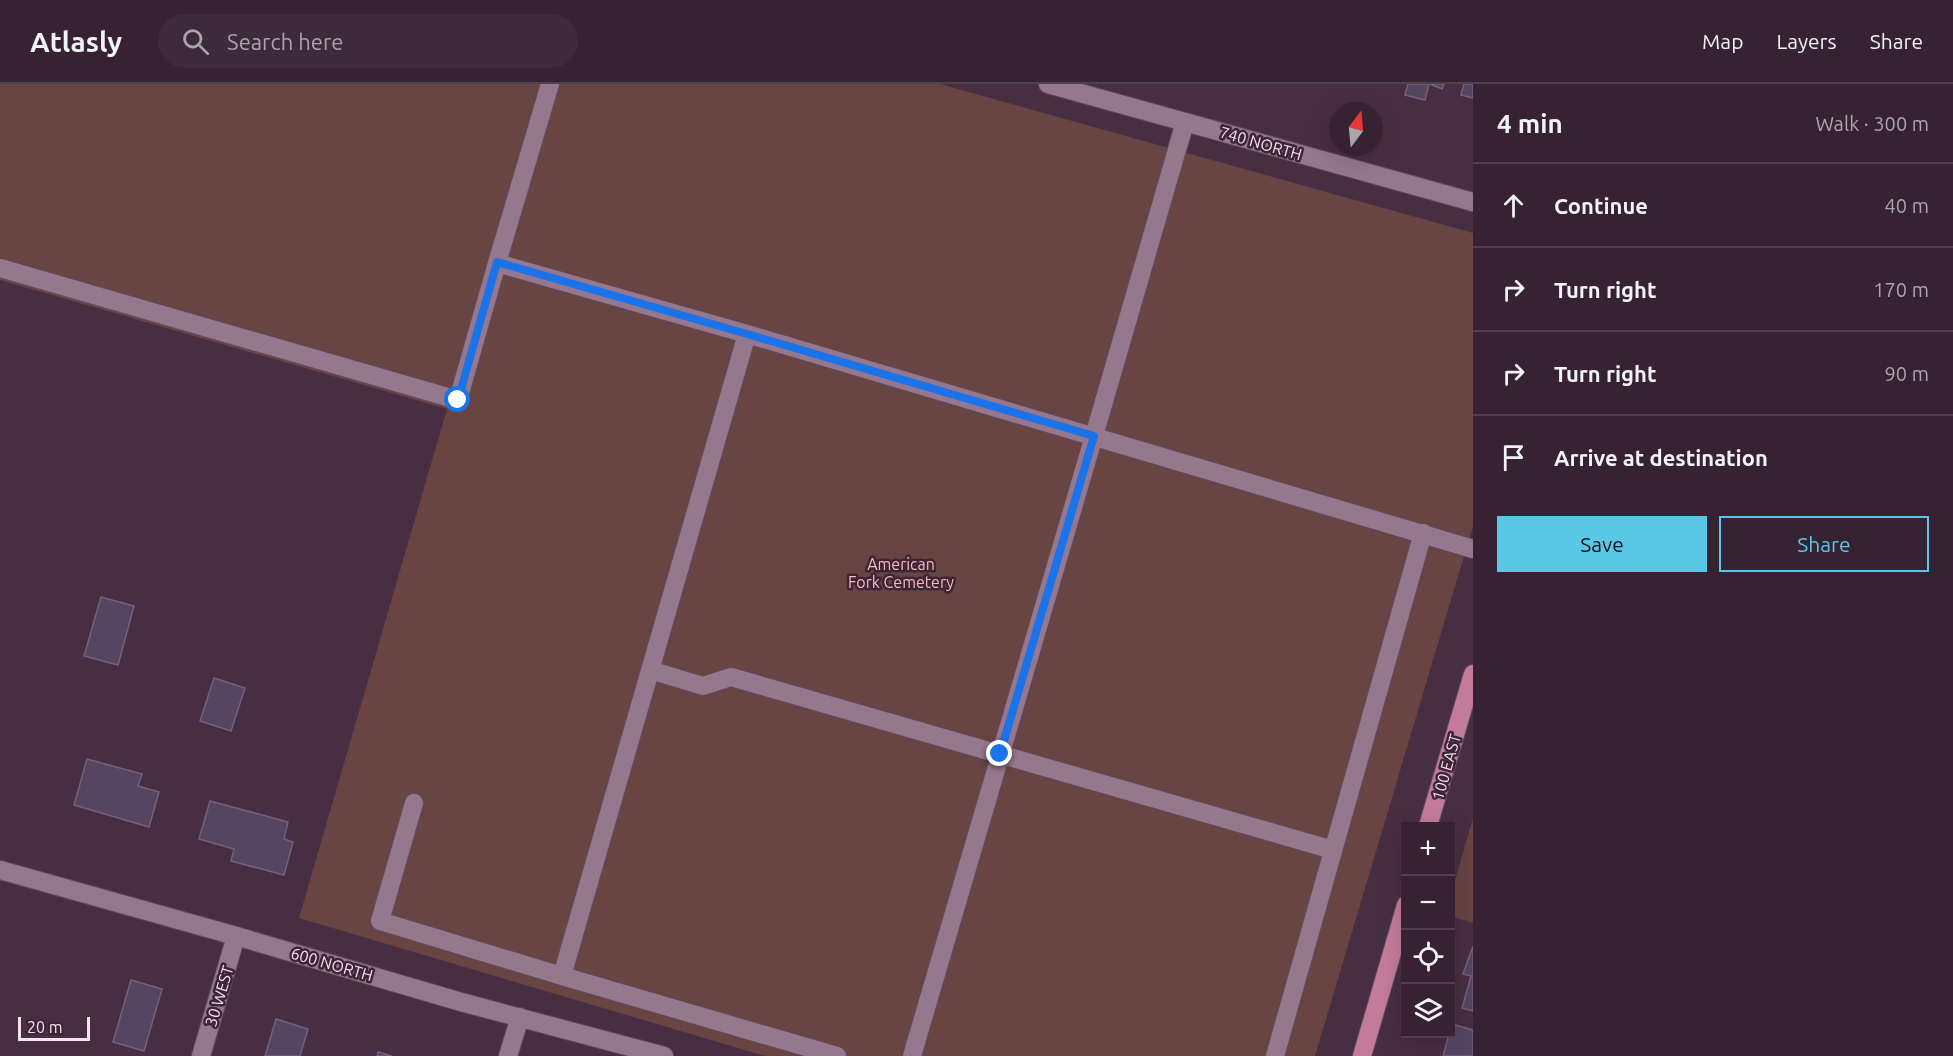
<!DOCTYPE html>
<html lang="en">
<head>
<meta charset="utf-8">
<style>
	body { margin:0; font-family:Ubuntu,sans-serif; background:#3d2a3a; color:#f1f3f6 }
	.controls { position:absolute; right:18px; bottom:18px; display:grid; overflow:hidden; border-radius:0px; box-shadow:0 6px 24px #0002 }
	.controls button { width:54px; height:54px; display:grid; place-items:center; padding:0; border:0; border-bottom:2px solid #503f4d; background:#362232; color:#f1f3f6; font:30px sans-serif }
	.compass { position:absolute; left:1329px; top:18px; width:54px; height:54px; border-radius:50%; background:#362232; box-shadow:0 6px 24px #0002; rotate:16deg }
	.scale { position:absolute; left:18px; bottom:15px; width:72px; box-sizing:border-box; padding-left:6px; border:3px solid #f4e3f0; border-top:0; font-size:16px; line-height:21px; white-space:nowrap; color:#f4e3f0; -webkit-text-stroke:4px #3d2437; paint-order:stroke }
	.stop { position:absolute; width:18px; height:18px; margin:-14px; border:4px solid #1a73e8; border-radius:50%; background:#fff }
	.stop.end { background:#1a73e8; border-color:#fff; box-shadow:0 2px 6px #0008 }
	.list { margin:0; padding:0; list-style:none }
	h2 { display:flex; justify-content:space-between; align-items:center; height:78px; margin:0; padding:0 24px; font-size:26px }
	h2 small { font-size:20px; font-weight:400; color:#aaa4ac }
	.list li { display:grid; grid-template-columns:39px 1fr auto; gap:18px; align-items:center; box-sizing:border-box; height:84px; padding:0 24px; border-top:2px solid #503f4d }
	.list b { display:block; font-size:22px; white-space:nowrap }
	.list em { font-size:20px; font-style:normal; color:#aaa4ac }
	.actions { display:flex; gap:12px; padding:18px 24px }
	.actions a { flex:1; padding:14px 0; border:2px solid #5bc7e7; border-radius:0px; text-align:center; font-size:21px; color:#5bc7e7 }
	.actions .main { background:#5bc7e7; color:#111 }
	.icon { flex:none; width:33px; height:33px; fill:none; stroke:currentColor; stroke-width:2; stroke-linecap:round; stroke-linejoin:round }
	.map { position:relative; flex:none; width:1473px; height:972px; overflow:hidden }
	header { display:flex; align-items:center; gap:36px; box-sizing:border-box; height:84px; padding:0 30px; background:#362232; border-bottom:2px solid #503f4d }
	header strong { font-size:28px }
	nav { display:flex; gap:33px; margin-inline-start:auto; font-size:21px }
	.search { width:420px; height:54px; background:#3d2a3a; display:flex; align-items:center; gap:15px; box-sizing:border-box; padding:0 21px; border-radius:33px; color:#aaa4ac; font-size:22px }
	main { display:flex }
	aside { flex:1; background:#362232 }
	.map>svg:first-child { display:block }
	.green { fill:#684443 }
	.building { fill:#564561; stroke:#73617d; stroke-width:1.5 }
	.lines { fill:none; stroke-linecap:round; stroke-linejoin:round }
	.minor-casing { stroke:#614b5c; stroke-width:20 }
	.major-casing { stroke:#614b5c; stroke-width:20 }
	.minor { stroke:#96788e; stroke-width:18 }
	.major { stroke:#c47b99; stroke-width:18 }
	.route { stroke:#1a73e8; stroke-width:8 }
	.labels { text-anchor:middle; stroke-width:5; stroke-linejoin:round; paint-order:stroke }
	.street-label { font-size:16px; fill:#f4e3f0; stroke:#3d2437 }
	.park-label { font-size:16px; fill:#fcbab7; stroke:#3d2437 }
</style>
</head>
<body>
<header>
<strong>Atlasly</strong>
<div class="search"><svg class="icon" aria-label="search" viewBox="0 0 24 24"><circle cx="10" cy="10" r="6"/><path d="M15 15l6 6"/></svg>Search here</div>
<nav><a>Map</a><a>Layers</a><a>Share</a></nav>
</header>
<main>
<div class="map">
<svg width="1473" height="972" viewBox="0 0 1473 972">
	<rect width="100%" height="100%" fill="#482e42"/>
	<!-- green -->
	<path class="green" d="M0,0H940L1473,149V442L1315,972H765L299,834L447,325L0,196Z
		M1473,734V839L1451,832V810Z"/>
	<!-- building -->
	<path class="building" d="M1408,0H1429L1425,16L1405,11Z
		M1430,0H1444L1442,5Z
		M1464,0H1473V14L1461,11Z
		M101,513L134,522L118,581L84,572Z
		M214,594L245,604L231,647L200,637Z
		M87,675L142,690L138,702L159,708L149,743L74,721Z
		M210,717L288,738L284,755L293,758L284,791L231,777L234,765L199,755Z
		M1473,862V927L1462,924L1471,892L1463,890Z
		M131,896L162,905L144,967L113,958Z
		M276,935L308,945L300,972H265Z
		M1452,940L1473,946V972H1443Z
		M378,968L392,972H377Z"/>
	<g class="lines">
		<defs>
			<path id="minor" d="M550,0L497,179L747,250L1473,465
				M1048,0L1473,118
				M0,184L458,316L497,179
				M650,586L703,602L731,593L1333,766
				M414,719L380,837L562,892L747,250
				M0,786L236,852L461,918L664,972
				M562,892L837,972
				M201,972L236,852
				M508,972L520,933
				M912,972L1094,352L1185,38
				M1275,972L1423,449"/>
			<path id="major" d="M1428,742L1473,590
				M1362,972L1406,821"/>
		</defs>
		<!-- minor casing -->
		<use href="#minor" class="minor-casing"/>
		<!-- major casing -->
		<use href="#major" class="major-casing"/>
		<!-- minor -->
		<use href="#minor" class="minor"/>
		<!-- major -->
		<use href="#major" class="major"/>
	</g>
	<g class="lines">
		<!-- route -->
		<path class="route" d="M458,316L497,178L747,250L1094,352L1000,670"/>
	</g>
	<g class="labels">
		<!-- street labels -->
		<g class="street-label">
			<text transform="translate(1261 59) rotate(16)" y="6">740 NORTH</text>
			<text transform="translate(1446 683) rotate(-74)" y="6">100 EAST</text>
			<text transform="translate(332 880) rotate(16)" y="6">600 NORTH</text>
			<text transform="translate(219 912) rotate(-73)" y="6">30 WEST</text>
		</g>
		<!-- park labels -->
		<g class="park-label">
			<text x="901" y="486">American<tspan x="901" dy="18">Fork Cemetery</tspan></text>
		</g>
	</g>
</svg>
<div class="controls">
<button>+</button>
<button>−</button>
<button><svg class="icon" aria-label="locate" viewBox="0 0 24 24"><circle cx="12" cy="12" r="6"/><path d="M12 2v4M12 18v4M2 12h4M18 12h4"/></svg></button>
<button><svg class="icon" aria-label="layers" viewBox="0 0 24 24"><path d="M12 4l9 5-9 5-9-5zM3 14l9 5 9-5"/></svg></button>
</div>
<svg class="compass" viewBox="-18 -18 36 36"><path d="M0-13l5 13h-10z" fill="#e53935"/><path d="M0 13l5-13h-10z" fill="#aaa4ac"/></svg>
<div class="scale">20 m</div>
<div class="stop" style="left:458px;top:316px"></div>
<div class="stop end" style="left:1000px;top:670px"></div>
</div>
<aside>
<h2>4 min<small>Walk · 300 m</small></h2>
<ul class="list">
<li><svg class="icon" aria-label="ahead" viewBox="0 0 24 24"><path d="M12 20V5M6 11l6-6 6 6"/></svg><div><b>Continue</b></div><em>40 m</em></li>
<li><svg class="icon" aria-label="right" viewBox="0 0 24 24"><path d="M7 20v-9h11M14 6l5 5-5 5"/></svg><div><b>Turn right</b></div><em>170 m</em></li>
<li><svg class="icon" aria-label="right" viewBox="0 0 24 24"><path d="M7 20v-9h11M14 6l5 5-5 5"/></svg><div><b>Turn right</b></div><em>90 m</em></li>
<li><svg class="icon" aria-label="arrive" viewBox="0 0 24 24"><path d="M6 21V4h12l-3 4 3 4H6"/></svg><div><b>Arrive at destination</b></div></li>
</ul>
<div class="actions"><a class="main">Save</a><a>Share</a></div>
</aside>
</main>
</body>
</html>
